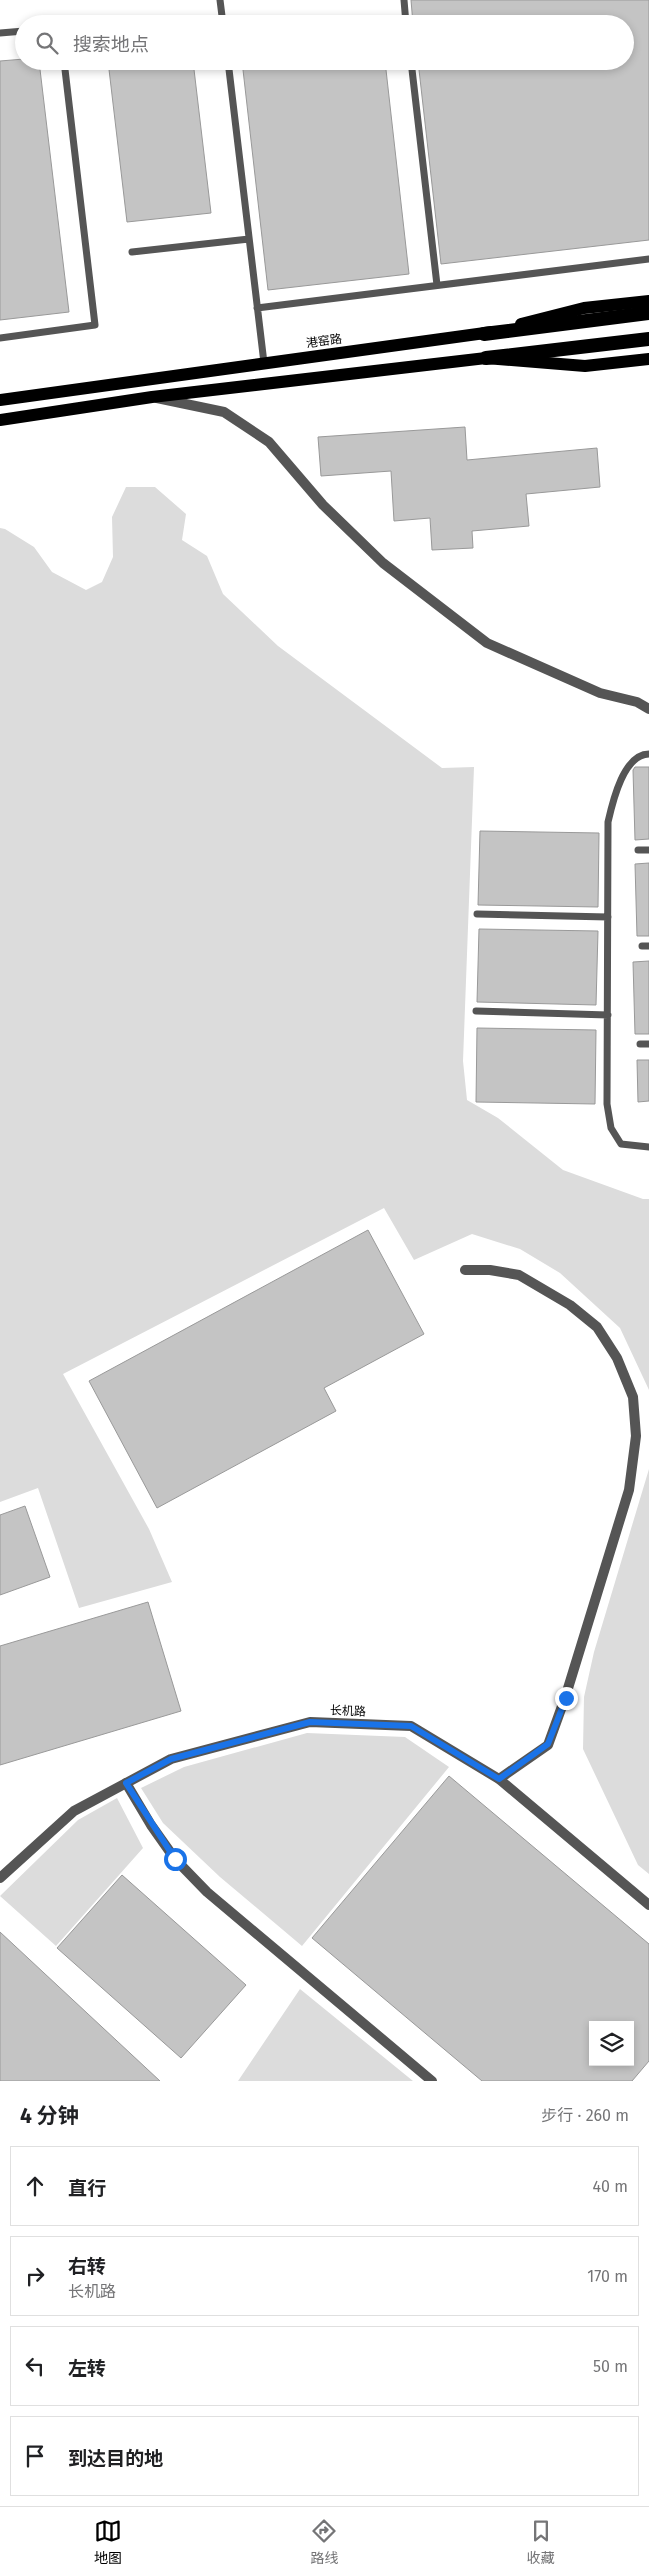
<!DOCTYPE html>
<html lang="zh">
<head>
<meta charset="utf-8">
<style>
	body { margin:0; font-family:"Fira Sans","Noto Sans SC",sans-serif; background:#f6f6f6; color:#202124 }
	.controls { position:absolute; right:15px; bottom:15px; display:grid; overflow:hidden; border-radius:0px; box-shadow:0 2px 8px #0003 }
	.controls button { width:45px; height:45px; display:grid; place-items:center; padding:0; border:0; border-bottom:1px solid #e0e0e0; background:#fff; color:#202124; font:25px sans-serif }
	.stop { position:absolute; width:15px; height:15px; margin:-11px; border:4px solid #1a73e8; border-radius:50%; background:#fff }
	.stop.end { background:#1a73e8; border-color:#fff; box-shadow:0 1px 5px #0008 }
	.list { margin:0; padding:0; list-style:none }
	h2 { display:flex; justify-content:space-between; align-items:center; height:65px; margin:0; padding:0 20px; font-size:21px }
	h2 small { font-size:16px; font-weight:400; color:#757577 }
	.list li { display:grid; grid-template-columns:32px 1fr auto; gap:15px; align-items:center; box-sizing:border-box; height:80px; margin:0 10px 10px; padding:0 10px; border:1px solid #e0e0e0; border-radius:0px }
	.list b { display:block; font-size:19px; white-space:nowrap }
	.list p { margin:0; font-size:16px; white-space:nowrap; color:#757577 }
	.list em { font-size:16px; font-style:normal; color:#757577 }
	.icon { flex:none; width:28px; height:28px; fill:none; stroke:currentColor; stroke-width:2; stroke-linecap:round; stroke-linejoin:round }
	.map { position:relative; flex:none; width:649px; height:2081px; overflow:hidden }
	.search { position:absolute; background:#fff; box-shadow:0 2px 8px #0003; left:15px; right:15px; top:15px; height:55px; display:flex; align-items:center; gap:12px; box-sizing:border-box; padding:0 18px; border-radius:28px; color:#757577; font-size:19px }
	.sheet { height:425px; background:#fff }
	nav { display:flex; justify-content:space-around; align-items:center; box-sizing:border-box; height:70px; border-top:1px solid #e0e0e0; background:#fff; font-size:14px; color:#757577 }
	nav a { display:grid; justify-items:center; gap:2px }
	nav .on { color:#000 }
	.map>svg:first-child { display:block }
	.green { fill:#dcdcdc }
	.building { fill:#c4c4c4; stroke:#999; fill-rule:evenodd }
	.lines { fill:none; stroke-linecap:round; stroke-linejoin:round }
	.service { stroke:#555; stroke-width:7 }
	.minor { stroke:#555; stroke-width:10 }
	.tertiary { stroke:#555; stroke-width:10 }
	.primary { stroke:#000; stroke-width:12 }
	.trunk { stroke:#000; stroke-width:14 }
	.route { stroke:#1a73e8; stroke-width:6 }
	.labels { text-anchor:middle; stroke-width:4; stroke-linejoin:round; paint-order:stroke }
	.street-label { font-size:12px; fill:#000; stroke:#fff }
</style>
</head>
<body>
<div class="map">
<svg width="649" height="2081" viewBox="0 0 649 2081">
	<rect width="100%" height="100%" fill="#fff"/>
	<!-- green -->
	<path class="green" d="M126,487H155L186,514L182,540L207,556L223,594L278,646L442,768L474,767L463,1061L467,1100L498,1118L563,1170L643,1199H649V1390L620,1328L560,1273L520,1249L472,1234L414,1260L384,1208L63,1374L149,1529L172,1582L79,1608L38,1488L0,1502V528L5,529L34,547L52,572L86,590L102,582L113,557L112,517Z
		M649,1469V1874L638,1865L583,1749L584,1697L594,1652Z
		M307,1733L405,1737L449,1767L302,1946L220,1877L163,1823L141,1788L184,1767Z
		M117,1798L143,1848L56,1946L0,1896L78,1820Z
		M300,1989L413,2081H238Z"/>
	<!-- building -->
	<path class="building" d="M411,0H649V240L441,264L418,61H625V24H413Z
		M24,59V61H39L69,312L0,320V61Z
		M108,61H193L211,213L127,222Z
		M242,61H385L409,274L268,290Z
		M465,427L467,460L597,448L600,487L526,494L529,526L472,531L473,548L432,550L430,518L394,521L391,471L321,476L318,437Z
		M635,767H649V839L635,840L633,770Z
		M480,831L599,833L598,907L478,905Z
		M649,863V936H637L635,864Z
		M479,929L598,931L596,1005L477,1002Z
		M649,961V1034H635L633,962Z
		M477,1028L596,1030L595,1104L476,1102Z
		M637,1060H649V1101L638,1102Z
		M368,1230L424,1334L324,1388L336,1411L157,1508L89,1381Z
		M25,1506L50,1577L0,1595V1515Z
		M148,1602L181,1711L0,1765V1646Z
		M449,1776L649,1944V2061L632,2081H482L312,1938ZM593,2025H630V2062H593Z
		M122,1875L246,1985L181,2058L57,1948Z
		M0,1932L160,2081H0Z"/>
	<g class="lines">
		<!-- service -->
		<path class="service" d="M220,0L223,24
			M404,0L406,24
			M0,33L24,31
			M228,61L264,363
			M411,61L437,285
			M132,252L249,239
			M257,308L649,259
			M0,338L95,325L64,61
			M649,754C624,754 613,800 608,822L607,1104L611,1128L621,1144L649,1147
			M638,850H649
			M477,914L608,917
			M642,946H649
			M476,1011L608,1015
			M640,1044H649"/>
		<!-- minor -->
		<path class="minor" d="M157,398L224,412L269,442L323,505L383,563L487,643L600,693L637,702L649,709
			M465,1270H490L519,1275L570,1305L597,1327L617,1358L633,1397L636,1436L629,1490L565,1698L548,1745L499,1779
			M126,1783L151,1825L175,1859L207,1892L432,2081"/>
		<!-- tertiary -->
		<path class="tertiary" d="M0,1878L74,1811L171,1759L310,1722L411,1726L499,1779L649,1905"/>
		<!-- primary -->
		<path class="primary" d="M521,324L584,308L649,301
			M0,400L492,332
			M0,420L152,397L486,358L585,366L649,359"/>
		<!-- trunk -->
		<path class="trunk" d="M484,334L649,313
			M486,358L649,339"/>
	</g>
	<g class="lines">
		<!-- route -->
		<path class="route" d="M175,1859L126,1783L171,1759L310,1722L411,1726L499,1779L548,1744L566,1698"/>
	</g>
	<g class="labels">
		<!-- street labels -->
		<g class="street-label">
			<text transform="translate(324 341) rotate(-8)" y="4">港窑路</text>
			<text transform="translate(348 1711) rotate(2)" y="4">长机路</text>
		</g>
	</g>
</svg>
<div class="controls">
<button><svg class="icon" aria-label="layers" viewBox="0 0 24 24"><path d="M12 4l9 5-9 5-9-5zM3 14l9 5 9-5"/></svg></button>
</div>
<div class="stop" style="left:175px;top:1859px"></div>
<div class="stop end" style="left:566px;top:1698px"></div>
<div class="search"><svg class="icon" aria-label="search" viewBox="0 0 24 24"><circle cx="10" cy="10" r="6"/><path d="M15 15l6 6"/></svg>搜索地点</div>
</div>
<section class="sheet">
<h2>4 分钟<small>步行 · 260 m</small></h2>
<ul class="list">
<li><svg class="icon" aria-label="ahead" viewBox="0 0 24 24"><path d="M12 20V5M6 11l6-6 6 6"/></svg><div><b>直行</b></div><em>40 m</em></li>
<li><svg class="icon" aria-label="right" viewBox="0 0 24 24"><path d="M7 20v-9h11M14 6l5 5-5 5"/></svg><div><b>右转</b><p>长机路</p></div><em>170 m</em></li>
<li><svg class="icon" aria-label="left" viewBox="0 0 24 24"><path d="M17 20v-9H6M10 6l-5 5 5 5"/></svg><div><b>左转</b></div><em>50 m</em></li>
<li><svg class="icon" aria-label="arrive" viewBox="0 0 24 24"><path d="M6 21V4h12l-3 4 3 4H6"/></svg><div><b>到达目的地</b></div></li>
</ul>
</section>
<nav>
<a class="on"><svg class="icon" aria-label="map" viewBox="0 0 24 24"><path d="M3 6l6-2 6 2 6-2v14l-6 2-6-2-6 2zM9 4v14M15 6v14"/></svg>地图</a>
<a><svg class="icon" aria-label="directions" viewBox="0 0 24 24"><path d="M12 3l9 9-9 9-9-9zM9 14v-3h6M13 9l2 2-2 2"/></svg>路线</a>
<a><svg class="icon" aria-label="saved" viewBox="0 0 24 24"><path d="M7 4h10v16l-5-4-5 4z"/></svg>收藏</a>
</nav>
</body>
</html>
